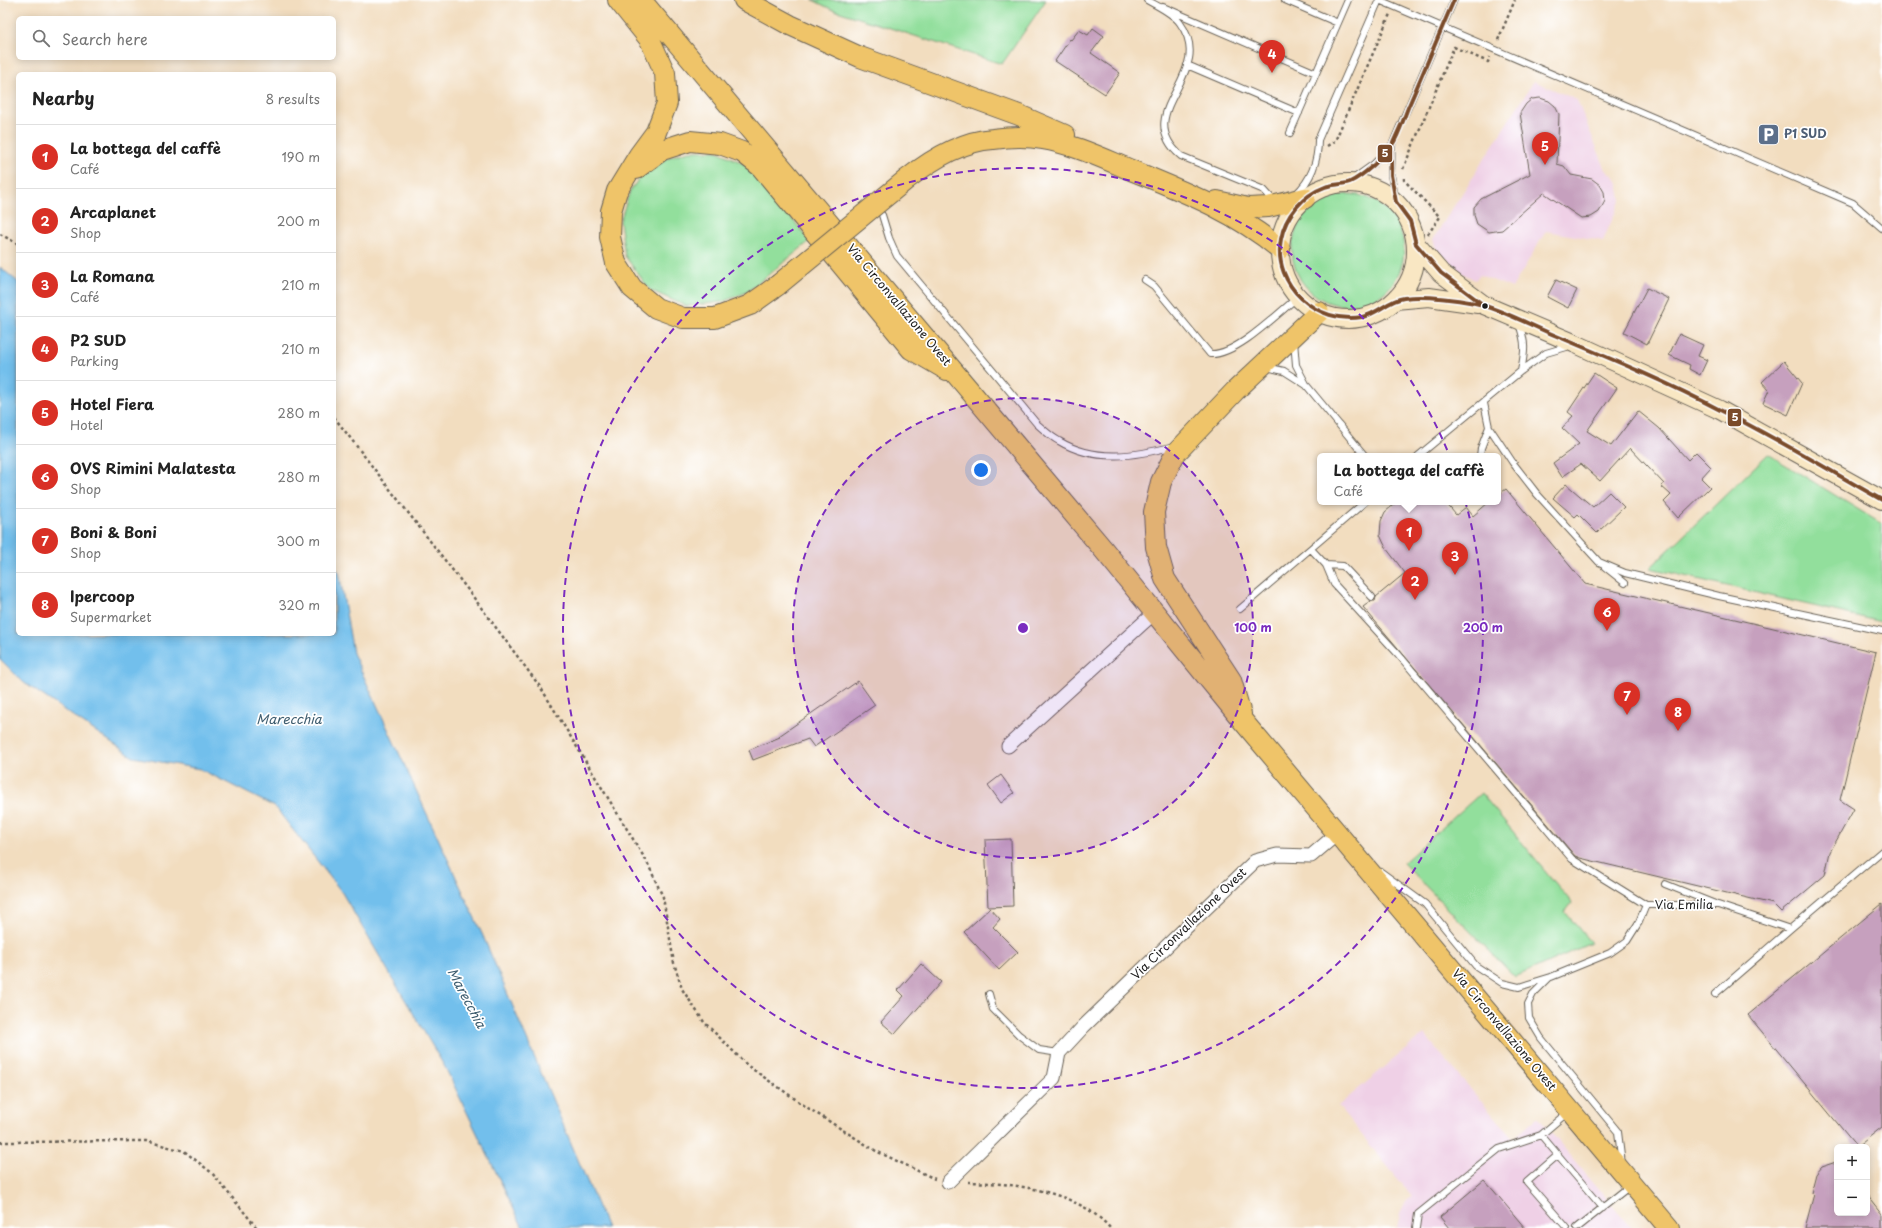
<!DOCTYPE html>
<html lang="en">
<head>
<meta charset="utf-8">
<style>
	body { margin:0; font-family:"Playpen Sans",sans-serif; background:#f6f6f6; color:#222 }
	.controls { position:absolute; right:12px; bottom:12px; display:grid; overflow:hidden; border-radius:6px; box-shadow:0 2px 10px #0003 }
	.controls button { width:36px; height:36px; display:grid; place-items:center; padding:0; border:0; border-bottom:1px solid #e0e0e0; background:#fff; color:#222; font:20px sans-serif }
	.you { position:absolute; left:981px; top:470px; width:14px; height:14px; margin:-10px; border:3px solid #fff; border-radius:50%; background:#1a73e8; box-shadow:0 0 0 6px #1a73e833 }
	.badge { display:grid; place-items:center; width:26px; height:26px; border-radius:50%; background:#d93025; color:#fff; font-size:13px; font-weight:700 }
	.pin { position:absolute; translate:-50% -33px; filter:drop-shadow(0 1px 2px #0008) }
	.pin::after { content:''; position:absolute; top:21px; width:14px; height:12px; background:inherit; clip-path:polygon(0 0,100% 0,50% 100%) }
	.popup { position:absolute; left:1317px; top:453px; width:184px; height:52px; box-sizing:border-box; display:grid; place-content:center; border-radius:6px; background:#fff; filter:drop-shadow(0 1px 3px #0005); font-size:13px; white-space:nowrap; color:#767676 }
	.popup b { font-size:15px; color:#222 }
	.popup::after { content:''; position:absolute; left:50%; top:100%; margin-left:-8px; border:8px solid transparent; border-top-color:#fff }
	.list { margin:0; padding:0; list-style:none }
	h2 { display:flex; justify-content:space-between; align-items:center; height:52px; margin:0; padding:0 16px; font-size:17px }
	h2 small { font-size:13px; font-weight:400; color:#767676 }
	.list li { display:grid; grid-template-columns:26px 1fr auto; gap:12px; align-items:center; box-sizing:border-box; height:64px; padding:0 16px; border-top:1px solid #e0e0e0 }
	.list b { display:block; font-size:15px; white-space:nowrap }
	.list p { margin:0; font-size:13px; white-space:nowrap; color:#767676 }
	.list em { font-size:13px; font-style:normal; color:#767676 }
	.icon { flex:none; width:22px; height:22px; fill:none; stroke:currentColor; stroke-width:2; stroke-linecap:round; stroke-linejoin:round }
	.map { position:relative; flex:none; width:1882px; height:1228px; overflow:hidden }
	.search { position:absolute; background:#fff; box-shadow:0 2px 10px #0003; left:16px; top:16px; width:320px; height:44px; display:flex; align-items:center; gap:10px; box-sizing:border-box; padding:0 14px; border-radius:6px; color:#767676; font-size:15px }
	.panel { position:absolute; background:#fff; box-shadow:0 2px 10px #0003; left:16px; top:72px; width:320px; height:564px; border-radius:6px }
	.map>svg:first-child { display:block }
	.built { fill:#efd0e6 }
	.green { fill:#92df9c; stroke:#577e5c }
	.water { fill:#72bfec; stroke:#476e84 }
	.building { fill:#c6a0be }
	.lines { fill:none; stroke-linecap:round; stroke-linejoin:round }
	.lane-casing { stroke:#676055; stroke-width:8 }
	.street-casing { stroke:#676055; stroke-width:15 }
	.secondary-casing { stroke:#676055; stroke-width:20 }
	.primary-casing { stroke:#676055; stroke-width:22 }
	.path { stroke:#676055; stroke-width:2.5; stroke-dasharray:3 3; stroke-linecap:butt }
	.lane { stroke:#fff; stroke-width:6 }
	.street { stroke:#fff; stroke-width:13 }
	.secondary { stroke:#f9e7c3; stroke-width:18 }
	.primary { stroke:#efc469; stroke-width:20 }
	.primary-bridge-casing { stroke:#676055; stroke-width:22; stroke-linecap:butt }
	.primary-bridge { stroke:#efc469; stroke-width:20 }
	.bus-1-casing { stroke:#fff; stroke-width:7 }
	.bus-1 { stroke:#7a4b2a; stroke-width:4 }
	.ring { fill:none; stroke:#7b2cbf; stroke-width:2; stroke-dasharray:7 5 }
	.bus-dot { fill:#1c1c1c; stroke:#fff; stroke-width:1.5 }
	.labels { text-anchor:middle; stroke-width:3.5; stroke-linejoin:round; paint-order:stroke }
	.service-label { font-size:12px; font-weight:bold; fill:#4e5e75; stroke:#fff; text-anchor:start }
	.street-label { font-size:12px; fill:#1c1c1c; stroke:#fff }
	.water-label { font-size:13px; font-style:italic; fill:#3e5d6f; stroke:#fff }
	.centre { fill:#7b2cbf; stroke:#fff; stroke-width:2 }
	.ring-label { font-size:12px; text-anchor:middle; font-weight:bold; fill:#7b2cbf; stroke:#fff; stroke-width:3.5; stroke-linejoin:round; paint-order:stroke }
	.line-badge { stroke:#fff; stroke-width:1.5 }
	.badge-label { font-size:11px; text-anchor:middle; font-weight:bold; fill:#fff }
</style>
</head>
<body>
<div class="map">
<svg width="1882" height="1228" viewBox="0 0 1882 1228">
	<rect width="100%" height="100%" fill="#fff"/>
	<filter id="ink" filterUnits="userSpaceOnUse"><feTurbulence type="fractalNoise" baseFrequency=".025" numOctaves="2"/><feDisplacementMap in="SourceGraphic" scale="8" xChannelSelector="R" yChannelSelector="G"/><feConvolveMatrix kernelMatrix="1 2 1 2 8 2 1 2 1" color-interpolation-filters="sRGB"/></filter>
	<filter id="wash" filterUnits="userSpaceOnUse"><feTurbulence type="fractalNoise" baseFrequency=".012" numOctaves="4" result="noise"/><feDisplacementMap in="SourceGraphic" scale="16" xChannelSelector="R" yChannelSelector="G"/><feGaussianBlur stdDeviation="0.9" result="paint"/><feColorMatrix in="noise" values="0 0 0 0 0 0 0 0 0 0 0 0 0 0 0 0 0 1.4 0 .05"/><feComposite in="paint" operator="in"/></filter>
	<g filter="url(#wash)">
		<rect width="100%" height="100%" fill="#f2ddbf"/>
		<!-- built -->
		<path class="built" d="M1534,81L1577,100L1606,170L1615,177L1618,183L1621,199L1603,241L1546,231L1512,288L1480,275L1475,280L1458,271L1436,249L1433,239Z
			M1424,1034L1513,1139L1538,1117L1631,1228H1397L1400,1214L1406,1202L1412,1196L1338,1106Z"/>
		<!-- green -->
		<path class="green" d="M813,0H1046L1002,64L831,9Z
			M689,151H717L749,166L810,241L747,292L722,302L686,306L650,290L625,256L620,221L630,191L644,172L666,158Z
			M1292 250a56 56 0 1 1 112 0a56 56 0 1 1-112 0Z
			M1768,454L1882,524V622L1650,568Z
			M1481,793L1572,903L1565,912L1591,943L1515,977L1403,863Z"/>
		<!-- water -->
		<path class="water" d="M0,267L18,282V634H334V566L339,572L353,653L483,936L607,1228H523L446,1069L341,891L275,807L200,769L133,757L23,682L0,659Z"/>
		<g id="blocks">
			<!-- building -->
			<path class="building" d="M1093,28L1104,36L1091,53L1120,73L1105,94L1055,61L1070,39L1071,40L1079,30L1088,35Z
				M1540,98L1549,101L1555,106L1559,114L1557,164L1564,166L1571,175L1592,179L1600,185L1604,192L1605,201L1599,212L1591,217L1581,218L1544,193L1502,230L1489,232L1477,224L1474,215V207L1481,199L1530,174L1520,113L1526,104L1532,99Z
				M1556,280L1577,290L1568,308L1547,297Z
				M1647,288L1669,299L1647,344L1624,332Z
				M1679,334L1703,345L1698,356L1707,360L1700,375L1689,369L1690,365L1669,355Z
				M1784,361L1802,383L1788,415L1763,403L1769,390L1762,382Z
				M1594,373L1617,388L1587,431L1611,446L1638,411L1659,428L1688,460L1696,452L1711,467L1701,478L1710,487L1678,518L1664,502L1671,495L1661,486L1664,484L1630,448L1600,481L1581,464L1562,477L1553,463L1579,444L1562,428L1573,416L1568,412Z
				M1566,484L1593,507L1609,492L1624,507L1597,533L1578,514L1575,517L1553,498Z
				M1506,489L1585,584L1876,652L1840,800L1854,809L1830,852L1825,875L1781,912L1773,904L1580,858L1575,856L1363,607L1371,601H1375L1376,597L1405,573L1386,548L1380,535L1381,521L1385,512L1397,502H1445L1456,515L1466,507L1473,516L1489,502H1498V495Z
				M858,681L875,705L814,747L808,739L753,760L749,750L780,737L779,736Z
				M1001,775L1014,793L1001,803L988,785Z
				M1011,839L1013,906L988,907L985,840Z
				M1882,904V1127L1857,1147L1748,1015Z
				M990,908L1000,919L993,927L1018,952L999,970L964,932Z
				M921,964L941,982L895,1034L881,1022L904,996L898,990Z
				M1837,1162V1213H1867V1195L1882,1214V1228H1805L1814,1194L1811,1193L1816,1174L1822,1167Z
				M1484,1180L1494,1191L1525,1228H1449L1440,1217Z"/>
		</g>
	</g>
	<g filter="url(#ink)">
		<use href="#blocks" fill-opacity="0" stroke="#676055" stroke-width="1"/>
		<g class="lines">
			<defs>
				<path id="lane" d="M1147,0C1157,6 1173,13 1180,23C1218,75 1129,111 1181,156L1264,190L1275,202
					M1285,0L1338,23
					M1379,0L1853,203L1882,228
					M1163,7L1316,73
					M1187,65L1299,113
					M1290,133L1348,0
					M1392,145L1391,175L1396,202
					M1349,182L1374,164L1392,145L1454,0
					M1296,194C1312,179 1318,160 1318,140L1379,0
					M882,215L889,238L897,256L1037,424C1044,430 1051,437 1059,441C1095,463 1136,456 1175,446
					M1145,280L1154,286L1210,354C1236,356 1278,313 1298,297
					M1519,324C1526,343 1525,351 1521,371
					M1294,341L1296,365L1307,386L1365,456
					M1266,367L1284,371L1306,385
					M1484,403L1489,427L1513,463L1537,494L1599,562L1625,573L1719,596L1882,631
					M1418,456L1521,371L1546,353L1570,346
					M1480,456L1481,448L1489,427
					M1311,549L1326,565L1334,584L1398,654L1572,859L1646,905L1639,922L1627,941L1610,953L1551,977L1519,987L1502,983L1476,966L1425,904L1381,872
					M1326,565L1343,566L1372,597
					M1605,567L1625,583
					M1240,609L1365,502
					M1665,884L1715,904
					M1646,905H1718L1790,929L1882,851
					M1549,978L1533,994L1528,1004L1529,1018L1541,1038L1618,1132L1622,1164
					M989,994L993,1009L1019,1035L1039,1050L1059,1053
					M1715,994L1790,929
					M1541,1135L1603,1208
					M1558,1155L1527,1182L1567,1228
					M1416,1228L1418,1214L1499,1149L1541,1135L1568,1112
					M1577,1228L1631,1185"/>
				<path id="street" d="M1008,746L1154,613
					M948,1182L1054,1078L1059,1053L1084,1026L1255,861L1277,855L1311,856L1338,833"/>
				<path id="secondary" d="M1280 251a68 68 0 1 1 136 0a68 68 0 1 1-136 0Z
					M1416,244L1441,273L1484,305L1576,344L1720,410L1882,500
					M1395,300L1429,297L1478,304"/>
				<path id="primary" d="M618,0L650,40L665,73L667,103L656,132L639,155L617,191L611,211L610,237L616,263L632,288L656,308L683,318H715L750,305L778,285
					M641,0L1103,549L1242,720L1669,1228
					M744,0L790,25L860,57L1019,115L1065,135
					M636,169L662,150L690,141L720,144L742,152L761,167L911,349L947,370
					M907,179C931,160 961,141 993,139C1008,137 1027,136 1042,139C1073,144 1102,158 1131,170C1185,192 1234,211 1280,249
					M1217,201L1248,208L1268,207L1305,198
					M1241,714L1231,680L1165,579L1156,547L1154,512L1161,482L1175,454L1235,391L1319,312"/>
			</defs>
			<!-- lane casing -->
			<use href="#lane" class="lane-casing"/>
			<!-- street casing -->
			<use href="#street" class="street-casing"/>
			<!-- secondary casing -->
			<use href="#secondary" class="secondary-casing"/>
			<!-- primary casing -->
			<use href="#primary" class="primary-casing"/>
			<!-- path -->
			<path class="path" d="M1498,40L1515,0
				M1327,146L1335,141L1390,14
				M1403,169L1454,47L1488,62L1490,57
				M1404,178V180L1440,217L1428,234
				M0,234L18,244
				M334,417L468,590L541,688L647,862L663,897L674,963L682,989L704,1022L748,1066L808,1108L876,1151L935,1179
				M0,1142L146,1141L184,1151L212,1173L257,1228
				M968,1182C1014,1183 1078,1191 1110,1228"/>
			<!-- lane -->
			<use href="#lane" class="lane"/>
			<!-- street -->
			<use href="#street" class="street"/>
			<!-- secondary -->
			<use href="#secondary" class="secondary"/>
			<!-- primary -->
			<use href="#primary" class="primary"/>
			<defs>
				<path id="primary-bridge" d="M778,285L907,179"/>
			</defs>
			<!-- primary-bridge casing -->
			<use href="#primary-bridge" class="primary-bridge-casing"/>
			<!-- primary-bridge -->
			<use href="#primary-bridge" class="primary-bridge"/>
			<defs>
				<path id="bus-1" d="M1454,0C1439,34 1425,69 1410,103C1404,116 1400,133 1392,145C1384,157 1363,176 1350,182C1342,185 1333,184 1325,187C1303,195 1285,216 1281,239C1272,286 1318,325 1362,317C1378,314 1388,300 1404,298C1426,295 1452,299 1475,303C1504,310 1531,326 1559,337C1614,360 1669,383 1722,411C1776,438 1829,470 1882,500
					M1401,125L1392,145L1391,175L1396,202L1410,221L1416,244L1441,273L1485,306"/>
			</defs>
			<!-- bus-1 casing -->
			<use href="#bus-1" class="bus-1-casing"/>
			<!-- bus-1 -->
			<use href="#bus-1" class="bus-1"/>
		</g>
	</g>
	<!-- distance rings -->
	<circle cx="1023" cy="628" r="230" fill="#7b2cbf" fill-opacity=".12"/>
	<g class="ring">
		<circle cx="1023" cy="628" r="230"/>
		<circle cx="1023" cy="628" r="460"/>
	</g>
	<!-- icons -->
	<defs>
		<symbol id="parking-square" viewBox="-11 -11 22 22"><rect x="-9" y="-9" width="18" height="18" rx="4" fill="#5c6f8a" stroke="#fff"/><path d="M-3.5-5.5H1a3.5 3.5 0 0 1 0 7H-1V5.5H-3.5ZM-1-3.4V-.6H.8a1.4 1.4 0 0 0 0-2.8Z" fill="#fff"/></symbol>
	</defs>
	<g fill-rule="evenodd">
		<use href="#parking-square" x="1756" y="122" width="25" height="25"/>
	</g>
	<!-- markers -->
	<circle class="bus-dot" cx="1485" cy="306" r="3.5"/>
	<g class="labels">
		<!-- service labels -->
		<g class="service-label">
			<text x="1784" y="138">P1 SUD</text>
		</g>
		<!-- street labels -->
		<g class="street-label">
			<text transform="translate(899 305) rotate(50)" y="4">Via Circonvallazione Ovest</text>
			<text x="1684" y="909">Via Emilia</text>
			<text transform="translate(1189 924) rotate(-44)" y="4">Via Circonvallazione Ovest</text>
			<text transform="translate(1504 1030) rotate(50)" y="4">Via Circonvallazione Ovest</text>
		</g>
		<!-- water labels -->
		<g class="water-label">
			<text x="289" y="724">Marecchia</text>
			<text transform="translate(467 998) rotate(62)" y="5">Marecchia</text>
		</g>
	</g>
	<circle cx="1023" cy="628" r="6" class="centre"/>
	<g class="ring-label">
		<text x="1253" y="632">100 m</text>
		<text x="1483" y="632">200 m</text>
	</g>
	<g class="line-badge">
		<rect x="1377" y="144" width="16" height="19" rx="4" fill="#7a4b2a"/>
		<rect x="1727" y="408" width="15" height="19" rx="4" fill="#7a4b2a"/>
	</g>
	<g class="badge-label">
		<text x="1385" y="157">5</text>
		<text x="1735" y="421">5</text>
	</g>
</svg>
<div class="controls">
<button>+</button>
<button>−</button>
</div>
<div class="you"></div>
<div class="pin badge" style="left:1409px;top:551px">1</div>
<div class="popup"><b>La bottega del caffè</b>Café</div>
<div class="pin badge" style="left:1415px;top:600px">2</div>
<div class="pin badge" style="left:1455px;top:575px">3</div>
<div class="pin badge" style="left:1272px;top:73px">4</div>
<div class="pin badge" style="left:1545px;top:165px">5</div>
<div class="pin badge" style="left:1607px;top:631px">6</div>
<div class="pin badge" style="left:1627px;top:715px">7</div>
<div class="pin badge" style="left:1678px;top:731px">8</div>
<div class="search"><svg class="icon" aria-label="search" viewBox="0 0 24 24"><circle cx="10" cy="10" r="6"/><path d="M15 15l6 6"/></svg>Search here</div>
<section class="panel">
<h2>Nearby<small>8 results</small></h2>
<ul class="list">
<li><span class="badge">1</span><div><b>La bottega del caffè</b><p>Café</p></div><em>190 m</em></li>
<li><span class="badge">2</span><div><b>Arcaplanet</b><p>Shop</p></div><em>200 m</em></li>
<li><span class="badge">3</span><div><b>La Romana</b><p>Café</p></div><em>210 m</em></li>
<li><span class="badge">4</span><div><b>P2 SUD</b><p>Parking</p></div><em>210 m</em></li>
<li><span class="badge">5</span><div><b>Hotel Fiera</b><p>Hotel</p></div><em>280 m</em></li>
<li><span class="badge">6</span><div><b>OVS Rimini Malatesta</b><p>Shop</p></div><em>280 m</em></li>
<li><span class="badge">7</span><div><b>Boni &amp; Boni</b><p>Shop</p></div><em>300 m</em></li>
<li><span class="badge">8</span><div><b>Ipercoop</b><p>Supermarket</p></div><em>320 m</em></li>
</ul>
</section>
</div>
</body>
</html>
